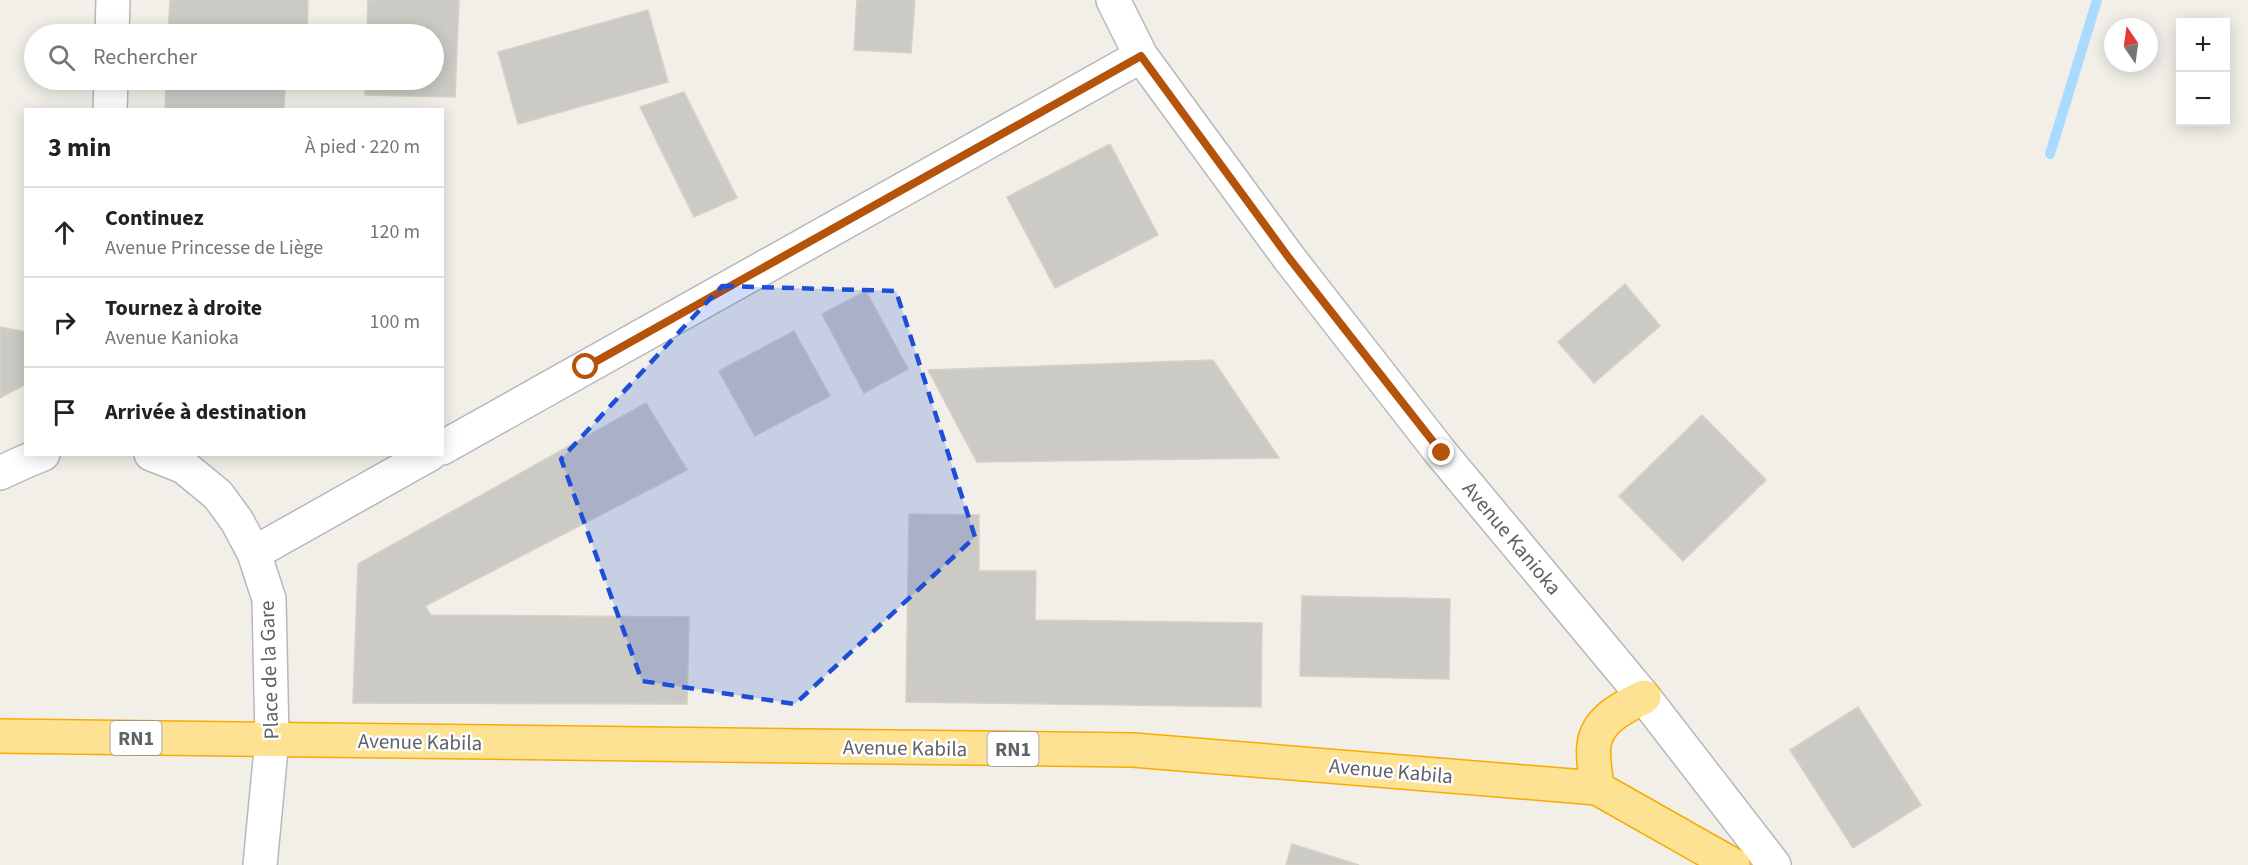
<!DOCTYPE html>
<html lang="fr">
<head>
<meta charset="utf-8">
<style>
	body { margin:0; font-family:"Source Sans 3",sans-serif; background:#f6f6f6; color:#222 }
	.controls { position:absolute; right:18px; top:18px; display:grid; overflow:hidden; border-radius:0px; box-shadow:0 3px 15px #0003 }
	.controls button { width:54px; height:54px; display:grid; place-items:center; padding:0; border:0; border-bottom:2px solid #e0e0e0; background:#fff; color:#222; font:30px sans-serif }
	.compass { position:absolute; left:2104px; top:18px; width:54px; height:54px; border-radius:50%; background:#fff; box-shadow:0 3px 15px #0003; rotate:347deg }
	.stop { position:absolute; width:18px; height:18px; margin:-14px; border:4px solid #b45309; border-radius:50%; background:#fff }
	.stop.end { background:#b45309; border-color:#fff; box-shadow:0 2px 6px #0008 }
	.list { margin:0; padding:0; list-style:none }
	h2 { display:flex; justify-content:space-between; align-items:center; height:78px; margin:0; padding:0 24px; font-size:26px }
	h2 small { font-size:20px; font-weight:400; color:#767676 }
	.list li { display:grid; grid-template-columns:39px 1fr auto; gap:18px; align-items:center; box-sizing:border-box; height:90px; padding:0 24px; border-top:2px solid #e0e0e0 }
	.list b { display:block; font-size:22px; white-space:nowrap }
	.list p { margin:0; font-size:20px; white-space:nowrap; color:#767676 }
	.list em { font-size:20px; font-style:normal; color:#767676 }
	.icon { flex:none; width:33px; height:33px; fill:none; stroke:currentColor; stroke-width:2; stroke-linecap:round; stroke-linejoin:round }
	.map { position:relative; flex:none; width:2248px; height:865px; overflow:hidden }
	.search { position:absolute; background:#fff; box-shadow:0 3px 15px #0003; left:24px; top:24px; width:420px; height:66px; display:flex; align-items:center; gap:15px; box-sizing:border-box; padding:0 21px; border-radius:33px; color:#767676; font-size:22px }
	.panel { position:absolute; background:#fff; box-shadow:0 3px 15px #0003; left:24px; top:108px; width:420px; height:348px; border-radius:0px }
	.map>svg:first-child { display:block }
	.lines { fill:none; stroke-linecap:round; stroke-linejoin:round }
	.stream { stroke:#aadaff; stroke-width:10 }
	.building { fill:#cccac5; stroke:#d6d1c6; stroke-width:1.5 }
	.minor-casing { stroke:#b5b8bc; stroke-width:36 }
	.highway-casing { stroke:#f9ab00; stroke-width:36 }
	.minor { stroke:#fff; stroke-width:33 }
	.highway { stroke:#fde293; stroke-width:33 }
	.route { stroke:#b45309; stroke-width:8 }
	.marked { fill:#1d4ed8; fill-opacity:0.2; stroke:#1d4ed8; stroke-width:4.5; stroke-dasharray:12 8; stroke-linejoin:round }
	.labels { text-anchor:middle; stroke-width:5; stroke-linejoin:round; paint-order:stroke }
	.shield { fill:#fff; stroke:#8f9295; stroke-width:1.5 }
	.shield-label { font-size:20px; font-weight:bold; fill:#5f6368 }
	.street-label { font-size:21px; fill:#5f6368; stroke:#fff }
</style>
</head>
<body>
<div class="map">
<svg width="2248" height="865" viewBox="0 0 2248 865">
	<rect width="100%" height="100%" fill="#f1efe8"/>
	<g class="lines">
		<!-- stream -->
		<path class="stream" d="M2050,154L2097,0"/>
	</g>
	<!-- building -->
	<path class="building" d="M170,0H308L307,34H168Z
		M368,0H459L455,97L365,95V80H434V34H367Z
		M857,0H915L911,53L854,50Z
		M648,10L668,82L518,124L498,52Z
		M166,80H305V85L285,84L284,110H165Z
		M684,92L737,198L694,217L640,107Z
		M1110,144L1158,235L1055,288L1007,197Z
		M1625,284L1660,326L1594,383L1558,342Z
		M866,291L908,369L864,393L822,314Z
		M0,327L26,332V384L0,398Z
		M794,331L830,396L755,436L719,371Z
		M1213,360L1279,458L977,462L928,370Z
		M646,403L687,470L425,606L431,615L689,617L687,704L353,703L358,564Z
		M1702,415L1766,480L1683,561L1619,496Z
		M909,514L979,515V571H1036L1035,620L1262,623L1261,707L906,702Z
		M1302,596L1450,599L1449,679L1300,676Z
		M1858,707L1921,805L1853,848L1790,750Z
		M1292,844L1359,865H1286Z"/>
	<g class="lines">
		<defs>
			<path id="minor" d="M1113,0L1141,56L1289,258L1441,453L1644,697L1774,865
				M112,34L113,0
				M110,110L111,80
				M442,448L1141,56
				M151,454L184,467L218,495L237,521L254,553L269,599L272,739L260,865
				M0,473L24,462L43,454
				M254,553L430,454"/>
			<path id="highway" d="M0,736L1133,750L1597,788L1733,865
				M1597,788C1596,775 1592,758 1594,745C1597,719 1624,707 1644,697"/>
		</defs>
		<!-- minor casing -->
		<use href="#minor" class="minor-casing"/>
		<!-- highway casing -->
		<use href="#highway" class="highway-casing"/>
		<!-- minor -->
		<use href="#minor" class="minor"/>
		<!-- highway -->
		<use href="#highway" class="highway"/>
	</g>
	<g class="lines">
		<!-- route -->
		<path class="route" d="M586,367L1141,56L1289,258L1442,453"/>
	</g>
	<!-- marked area -->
	<path class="marked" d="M722,286L896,291L975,537L795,704L642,681L561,459Z"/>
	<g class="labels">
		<!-- shield labels -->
		<g class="shield">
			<rect x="110.5" y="721" width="51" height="34" rx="4.5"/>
			<rect x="987.5" y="732" width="51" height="34" rx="4.5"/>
		</g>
		<g class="shield-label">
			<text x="136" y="745">RN1</text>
			<text x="1013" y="756">RN1</text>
		</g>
		<!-- street labels -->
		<g class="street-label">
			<text transform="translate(1512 538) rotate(50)" y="7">Avenue Kanioka</text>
			<text transform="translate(269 670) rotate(-92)" y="7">Place de la Gare</text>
			<text transform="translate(420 742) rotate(1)" y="7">Avenue Kabila</text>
			<text transform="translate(905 748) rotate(1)" y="7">Avenue Kabila</text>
			<text transform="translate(1391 771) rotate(5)" y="7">Avenue Kabila</text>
		</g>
	</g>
</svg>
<div class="controls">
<button>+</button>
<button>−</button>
</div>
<svg class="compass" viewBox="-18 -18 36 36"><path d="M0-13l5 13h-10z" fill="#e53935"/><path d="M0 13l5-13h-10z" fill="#767676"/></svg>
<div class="stop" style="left:586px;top:367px"></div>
<div class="stop end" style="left:1442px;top:453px"></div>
<div class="search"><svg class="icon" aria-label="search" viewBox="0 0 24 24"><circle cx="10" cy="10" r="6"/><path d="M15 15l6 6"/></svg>Rechercher</div>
<section class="panel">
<h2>3 min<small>À pied · 220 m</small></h2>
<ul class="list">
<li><svg class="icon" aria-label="ahead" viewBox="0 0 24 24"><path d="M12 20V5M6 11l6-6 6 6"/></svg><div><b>Continuez</b><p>Avenue Princesse de Liège</p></div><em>120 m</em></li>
<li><svg class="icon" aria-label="right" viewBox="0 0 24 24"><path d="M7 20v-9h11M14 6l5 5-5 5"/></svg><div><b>Tournez à droite</b><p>Avenue Kanioka</p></div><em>100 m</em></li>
<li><svg class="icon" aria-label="arrive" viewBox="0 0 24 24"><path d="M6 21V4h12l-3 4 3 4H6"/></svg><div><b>Arrivée à destination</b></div></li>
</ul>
</section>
</div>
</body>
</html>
